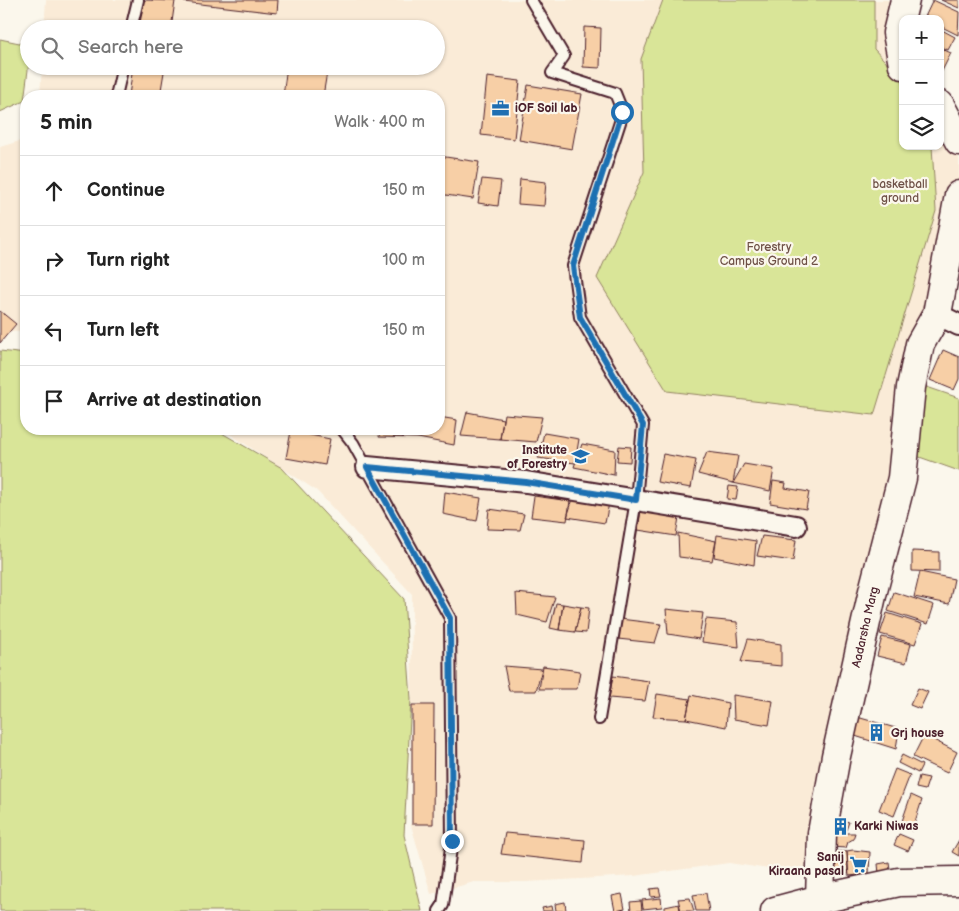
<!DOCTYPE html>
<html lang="en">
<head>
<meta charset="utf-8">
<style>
	body { margin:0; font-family:"Balsamiq Sans",sans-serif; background:#f2f2f2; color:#222 }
	.controls { position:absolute; right:15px; top:15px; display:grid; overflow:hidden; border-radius:10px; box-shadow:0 1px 4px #0004 }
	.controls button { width:45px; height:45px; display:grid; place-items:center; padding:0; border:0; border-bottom:1px solid #e0e0e0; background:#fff; color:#222; font:25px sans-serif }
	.stop { position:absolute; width:15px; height:15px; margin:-11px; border:4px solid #1f6fb2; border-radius:50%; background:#fff }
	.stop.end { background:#1f6fb2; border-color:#fff; box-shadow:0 1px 5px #0008 }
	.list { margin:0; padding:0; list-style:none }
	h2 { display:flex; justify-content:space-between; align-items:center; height:65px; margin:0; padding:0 20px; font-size:21px }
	h2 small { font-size:16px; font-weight:400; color:#767676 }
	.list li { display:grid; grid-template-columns:32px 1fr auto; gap:15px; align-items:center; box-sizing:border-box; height:70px; padding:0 20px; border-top:1px solid #e0e0e0 }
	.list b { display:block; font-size:19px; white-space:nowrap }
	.list em { font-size:16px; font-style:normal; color:#767676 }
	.icon { flex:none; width:28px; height:28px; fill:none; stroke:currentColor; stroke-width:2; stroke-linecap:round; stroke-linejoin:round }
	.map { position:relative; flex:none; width:959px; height:911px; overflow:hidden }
	.search { position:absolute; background:#fff; box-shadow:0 1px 4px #0004; left:20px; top:20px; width:425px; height:55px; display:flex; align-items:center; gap:12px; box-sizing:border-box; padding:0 18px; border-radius:28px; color:#767676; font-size:19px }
	.panel { position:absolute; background:#fff; box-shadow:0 1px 4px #0004; left:20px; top:90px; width:425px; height:345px; border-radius:20px }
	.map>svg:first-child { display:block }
	.built { fill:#faebd7 }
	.green { fill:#d9e598; stroke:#928262 }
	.building { fill:#f7cfa6; stroke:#4a1f2b }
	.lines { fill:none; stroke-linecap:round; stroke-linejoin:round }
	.service-casing { stroke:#4a1f2b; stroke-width:14 }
	.minor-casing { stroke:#4a1f2b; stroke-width:24 }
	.secondary-casing { stroke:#4a1f2b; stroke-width:31 }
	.service { stroke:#fbf7ec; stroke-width:10 }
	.minor { stroke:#fbf7ec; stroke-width:20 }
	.secondary { stroke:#fbf7ec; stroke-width:28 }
	.route { stroke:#1f6fb2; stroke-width:6 }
	.labels { text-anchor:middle; stroke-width:4.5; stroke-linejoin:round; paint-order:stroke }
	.poi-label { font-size:12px; font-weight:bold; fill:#4a1f2b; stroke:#fbf7ec; text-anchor:start }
	.park-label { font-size:12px; fill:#6e5046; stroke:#fbf7ec }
	.street-label { font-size:12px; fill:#4a1f2b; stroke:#fbf7ec }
</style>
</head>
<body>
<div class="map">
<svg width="959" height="911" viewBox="0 0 959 911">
	<rect width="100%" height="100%" fill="#fbf7ec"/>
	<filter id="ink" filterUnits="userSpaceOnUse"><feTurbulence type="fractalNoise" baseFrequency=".02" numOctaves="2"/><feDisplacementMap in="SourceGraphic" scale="10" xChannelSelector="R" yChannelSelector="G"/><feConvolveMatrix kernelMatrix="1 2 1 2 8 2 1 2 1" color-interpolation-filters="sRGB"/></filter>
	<g filter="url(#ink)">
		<!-- built -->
		<path class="built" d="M46,0H911L903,35V146H940V105L959,146V193L815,876L729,863L634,876L526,882H474L431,894L411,825L412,594L317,491L222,429H439V96H40L42,66H436V29H44Z
			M26,139V333L0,330V147Z"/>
		<!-- green -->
		<path class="green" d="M663,0H874V49L903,81V146H932L936,211L874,415L667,391L597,278L644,172L641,59Z
			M0,39L29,45V62L24,101L0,112Z
			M0,351L26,354V429H215L282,468L404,599L411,699L404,835L422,911H0Z
			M918,384L959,398V471L911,454Z"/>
		<!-- building -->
		<path class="building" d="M144,0L175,1L171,29H139Z
			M184,0H278L277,13L184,2Z
			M933,0L959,12L958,35L940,26V19H924Z
			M941,0H959V8Z
			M584,27L601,28L600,68L583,67Z
			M940,29L955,37L948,50L940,46Z
			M940,48L951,53L940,75Z
			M133,66H165L160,96H129Z
			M287,66H328L323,96H283Z
			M487,77L520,81L514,139L481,135Z
			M528,85L582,94L572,149L519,140Z
			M439,156L479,162L473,199L439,194Z
			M482,179L501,181L498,206L478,203Z
			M520,179L546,182L544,206L518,204Z
			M0,311L16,324L0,343Z
			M943,350L959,357V379L954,390L930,380Z
			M467,412L503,419L500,439L461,436Z
			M504,414L542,417L536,442L500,439Z
			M439,417L457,420L454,445L418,438L419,429H439Z
			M380,429H419L418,438L379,437Z
			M291,431L330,439L325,465L286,458Z
			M544,433L579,439L575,463L538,458Z
			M582,444L615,450L614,475L574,467Z
			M619,446L631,447L630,462L617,461Z
			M707,452L738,456L733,483L698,474Z
			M663,454L696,460L691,488L657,482Z
			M744,464L774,469L770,491L733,483Z
			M773,481L786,483L785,488L809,492L806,509L770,503Z
			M729,486L738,487L736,500L727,499Z
			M445,492L481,498L477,521L443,514Z
			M534,496L570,501L567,521L531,517Z
			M574,496L609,503L605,523L567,517Z
			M489,509L524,514L520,530L487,529Z
			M641,510L679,517L676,536L638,530Z
			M678,533L716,541L712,561L679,557Z
			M717,535L756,541L754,565L714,557Z
			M762,536L796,540L793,561L757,556Z
			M912,551L939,552V572L912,571Z
			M920,572L954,579L949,604L914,597Z
			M894,592L934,605L928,624L888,611Z
			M516,593L555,597L547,622L517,615Z
			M556,603L563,604L559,630L550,628Z
			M563,604L581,607L575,632L559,630Z
			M581,607L589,608L586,633L575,632Z
			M666,609L703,613L699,639L668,634Z
			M887,613L922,624L915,644L880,634Z
			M620,619L661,624L655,643L618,639Z
			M706,619L737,622L739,647L702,642Z
			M882,637L911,644L906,663L877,656Z
			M748,639L781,644V666L741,662Z
			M504,666L542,669L536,691H509Z
			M543,666L580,671L577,689H539Z
			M613,676L649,681L645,701L609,698Z
			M918,688L928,692L920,709L910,705Z
			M657,694L690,699L686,719L653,717Z
			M691,695L728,703L726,727L686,719Z
			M733,695L773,701L769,725L734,719Z
			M412,705H434L433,824H412Z
			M857,717L899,729L896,749L855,736Z
			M924,735L957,752L947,773L913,757Z
			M902,755L922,765L918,773L898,763Z
			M895,769L910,775L894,816L879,810Z
			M919,776L929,778L925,790L916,788Z
			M911,795L922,800L912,831L900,827Z
			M834,818L849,822L846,830L832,829Z
			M505,833L585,840L583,863L501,854Z
			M830,833H855L853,839L848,842L846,848L830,847Z
			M899,834L913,840L908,851L894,845Z
			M959,840V856L952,852Z
			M827,850L847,852L848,874L828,876Z
			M853,850L870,852L869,874L849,876L847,851Z
			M889,862L892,882L880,883L878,864Z
			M659,888L661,896L651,897L650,889Z
			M706,893L709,911H696L693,895Z
			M622,894L625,909L615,911L612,896Z
			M661,898L662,907L643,909L642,900Z
			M690,898L694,911H681L678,899Z
			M641,901L642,911H631L630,902Z
			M565,902L566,911H556L555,904Z
			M679,904L680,911H665V907Z
			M552,906L553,911H543L542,908Z"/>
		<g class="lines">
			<defs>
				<path id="service" d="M531,0L564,56L552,73L615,93L623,113L573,266L580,317L643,425L636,500L599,719
					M131,29L138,0
					M116,96L123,66
					M342,429L353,443L450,618L452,841L443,905L439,911"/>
				<path id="minor" d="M937,314L959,325
					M367,467L526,482L796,526"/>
				<path id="secondary" d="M903,65L897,33L905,0
					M940,105L959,141
					M820,899L822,833L836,756L873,591L902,478L911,387L920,344L937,314L959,195
					M775,911L820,899L899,882L959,881"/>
			</defs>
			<!-- service casing -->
			<use href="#service" class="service-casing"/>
			<!-- minor casing -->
			<use href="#minor" class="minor-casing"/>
			<!-- secondary casing -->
			<use href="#secondary" class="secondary-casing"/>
			<!-- service -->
			<use href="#service" class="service"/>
			<!-- minor -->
			<use href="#minor" class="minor"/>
			<!-- secondary -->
			<use href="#secondary" class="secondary"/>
		</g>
	</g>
	<g class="lines" filter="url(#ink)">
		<!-- route -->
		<path class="route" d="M452,841L450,618L367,467L526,482L636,500L643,425L580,317L573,266L622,112"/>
	</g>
	<!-- icons -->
	<defs>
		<symbol id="office-bare" viewBox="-9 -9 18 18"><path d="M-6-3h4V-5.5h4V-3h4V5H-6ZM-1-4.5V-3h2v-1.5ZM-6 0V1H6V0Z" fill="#1f6fb2" stroke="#fbf7ec" stroke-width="2.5" paint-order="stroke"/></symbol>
		<symbol id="university-bare" viewBox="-9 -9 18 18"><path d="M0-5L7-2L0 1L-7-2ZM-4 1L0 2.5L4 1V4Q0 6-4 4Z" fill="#1f6fb2" stroke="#fbf7ec" stroke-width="2.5" paint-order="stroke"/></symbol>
		<symbol id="building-bare" viewBox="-9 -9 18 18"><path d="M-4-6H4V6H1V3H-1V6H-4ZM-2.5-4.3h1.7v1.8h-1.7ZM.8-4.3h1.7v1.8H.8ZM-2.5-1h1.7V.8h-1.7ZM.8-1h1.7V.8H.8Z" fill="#1f6fb2" stroke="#fbf7ec" stroke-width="2.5" paint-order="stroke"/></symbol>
		<symbol id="supermarket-bare" viewBox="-9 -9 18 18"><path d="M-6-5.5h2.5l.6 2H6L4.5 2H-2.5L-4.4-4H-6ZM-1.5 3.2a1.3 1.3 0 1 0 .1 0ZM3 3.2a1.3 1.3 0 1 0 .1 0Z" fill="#1f6fb2" stroke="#fbf7ec" stroke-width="2.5" paint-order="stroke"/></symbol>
	</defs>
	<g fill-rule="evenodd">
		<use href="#office-bare" x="488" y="96" width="25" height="25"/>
		<use href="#university-bare" x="568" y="444" width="25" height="25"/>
		<use href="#building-bare" x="864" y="720" width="25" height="25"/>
		<use href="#building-bare" x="828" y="814" width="25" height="25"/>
		<use href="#supermarket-bare" x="846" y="852" width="25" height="25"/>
	</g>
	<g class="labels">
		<!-- poi labels -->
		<g class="poi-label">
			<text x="515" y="112">iOF Soil lab</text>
			<text x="567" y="454" text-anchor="end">Institute<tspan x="567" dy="14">of Forestry</tspan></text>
			<text x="891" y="737">Grj house</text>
			<text x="854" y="830">Karki Niwas</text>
			<text x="844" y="861" text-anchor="end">Sanij<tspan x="844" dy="14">Kiraana pasal</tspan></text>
		</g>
		<!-- park labels -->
		<g class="park-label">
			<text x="900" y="188">basketball<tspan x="900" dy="14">ground</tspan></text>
			<text x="769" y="251">Forestry<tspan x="769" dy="14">Campus Ground 2</tspan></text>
		</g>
		<!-- street labels -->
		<g class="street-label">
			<text transform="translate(865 627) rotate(-77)" y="4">Aadarsha Marg</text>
		</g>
	</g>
</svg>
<div class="controls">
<button>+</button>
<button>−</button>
<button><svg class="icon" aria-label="layers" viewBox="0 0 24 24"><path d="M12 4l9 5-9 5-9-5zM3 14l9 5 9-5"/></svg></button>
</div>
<div class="stop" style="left:622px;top:112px"></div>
<div class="stop end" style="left:452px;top:841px"></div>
<div class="search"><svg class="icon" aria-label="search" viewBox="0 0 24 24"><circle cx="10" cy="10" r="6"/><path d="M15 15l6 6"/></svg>Search here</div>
<section class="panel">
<h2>5 min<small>Walk · 400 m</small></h2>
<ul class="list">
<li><svg class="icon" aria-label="ahead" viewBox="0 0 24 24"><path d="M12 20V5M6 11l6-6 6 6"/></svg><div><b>Continue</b></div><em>150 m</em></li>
<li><svg class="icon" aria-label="right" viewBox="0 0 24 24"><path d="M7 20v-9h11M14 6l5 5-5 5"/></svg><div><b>Turn right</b></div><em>100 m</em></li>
<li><svg class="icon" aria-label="left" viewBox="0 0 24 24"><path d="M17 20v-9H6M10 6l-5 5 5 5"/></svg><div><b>Turn left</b></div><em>150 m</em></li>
<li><svg class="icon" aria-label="arrive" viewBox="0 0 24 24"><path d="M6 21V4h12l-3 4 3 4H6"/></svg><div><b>Arrive at destination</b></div></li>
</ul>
</section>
</div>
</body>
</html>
